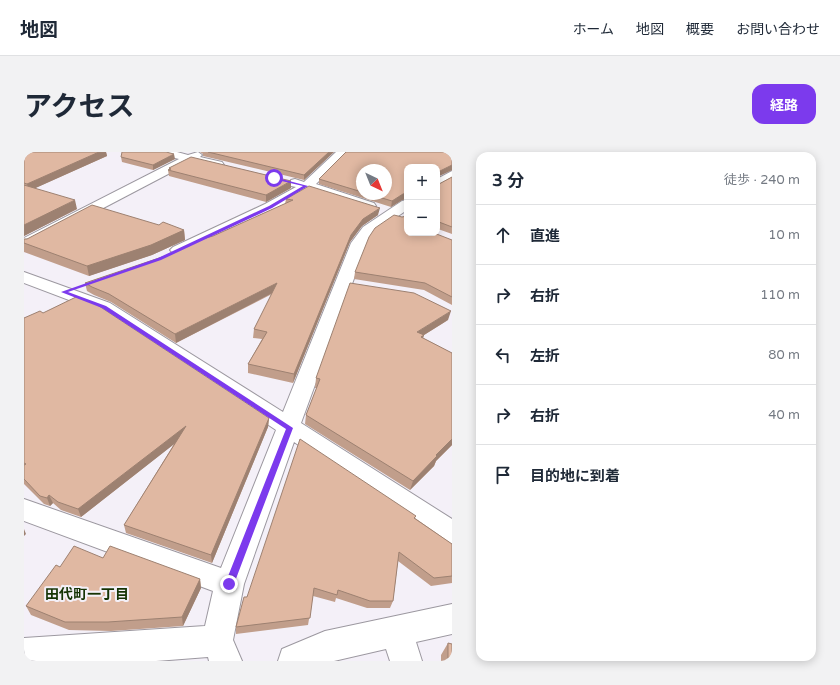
<!DOCTYPE html>
<html lang="ja">
<head>
<meta charset="utf-8">
<style>
	body { margin:0; font-family:"Varela Round","Noto Sans JP",sans-serif; background:#f2f2f3; color:#1f2937 }
	.controls { position:absolute; right:12px; top:12px; display:grid; overflow:hidden; border-radius:8px; box-shadow:0 2px 10px #0003 }
	.controls button { width:36px; height:36px; display:grid; place-items:center; padding:0; border:0; border-bottom:1px solid #e0e1e3; background:#fff; color:#1f2937; font:20px sans-serif }
	.compass { position:absolute; left:332px; top:12px; width:36px; height:36px; border-radius:50%; background:#fff; box-shadow:0 2px 10px #0003; rotate:137deg }
	.stop { position:absolute; width:12px; height:12px; margin:-9px; border:3px solid #7c3aed; border-radius:50%; background:#fff }
	.stop.end { background:#7c3aed; border-color:#fff; box-shadow:0 1px 4px #0008 }
	.list { margin:0; padding:0; list-style:none }
	h2 { display:flex; justify-content:space-between; align-items:center; height:52px; margin:0; padding:0 16px; font-size:17px }
	h2 small { font-size:13px; font-weight:400; color:#747a83 }
	.list li { display:grid; grid-template-columns:26px 1fr auto; gap:12px; align-items:center; box-sizing:border-box; height:60px; padding:0 16px; border-top:1px solid #e0e1e3 }
	.list b { display:block; font-size:15px; white-space:nowrap }
	.list em { font-size:13px; font-style:normal; color:#747a83 }
	.icon { flex:none; width:22px; height:22px; fill:none; stroke:currentColor; stroke-width:2; stroke-linecap:round; stroke-linejoin:round }
	.map { position:relative; flex:none; width:428px; height:509px; overflow:hidden; border-radius:12px }
	header { display:flex; align-items:center; gap:24px; box-sizing:border-box; height:56px; padding:0 20px; background:#fff; border-bottom:1px solid #e0e1e3 }
	header strong { font-size:19px }
	nav { display:flex; gap:22px; margin-inline-start:auto; font-size:14px }
	.intro { display:flex; align-items:center; justify-content:space-between; box-sizing:border-box; height:96px; padding:0 24px }
	h1 { margin:0; font-size:28px }
	.button { padding:10px 18px; border-radius:12px; background:#7c3aed; color:#fff; font-size:14px; font-weight:700 }
	main { display:flex; gap:24px; padding:0 24px }
	aside { flex:1; background:#fff; border-radius:12px; box-shadow:0 2px 10px #0003 }
	.map>svg:first-child { display:block }
	.lines { fill:none; stroke-linecap:round; stroke-linejoin:round }
	.minor-casing { stroke:#9c98a0; stroke-width:2 }
	.minor { fill:#fff; fill-rule:evenodd }
	.wall { fill:#c19e8b; fill-rule:evenodd }
	.shaded-wall { fill:#9d8171 }
	.building { fill:#e0b8a2; stroke:#9d8171 }
	.route { fill:#7c3aed }
	.labels { text-anchor:middle; stroke-width:4; stroke-linejoin:round; paint-order:stroke }
	.near-neighbourhood-label { font-size:14px; font-weight:bold; fill:#153304; stroke:#f4f0f8 }
</style>
</head>
<body>
<header>
<strong>地図</strong>
<nav><a>ホーム</a><a>地図</a><a>概要</a><a>お問い合わせ</a></nav>
</header>
<div class="intro"><h1>アクセス</h1><a class="button">経路</a></div>
<main>
<div class="map">
<svg width="428" height="509" viewBox="0 0 428 509">
	<rect width="100%" height="100%" fill="#f4f0f8"/>
	<g class="lines">
		<defs>
			<path id="minor" d="M133,0H153L164,3L174,0L178,3L176,5L198,10L200,13L198,16L194,17L167,10L5,95L0,97V86L155,7L135,2Z
				M312,0H324L292,32L350,51L352,54L350,57H340L285,38L251,58L159,101L154,103L149,101L146,98L149,95L241,52L272,35L267,34L265,31L267,28L271,27L280,30Z
				M428,19V28L413,36V27Z
				M383,48V58L349,81L343,91L277,271L428,367V393L418,389L270,290L220,432L209,488L218,509H185L184,505L132,509H0V486L181,474L189,439L0,369V347L197,416L252,278L74,159L0,131V120L86,151L259,260L327,91L339,75L378,49Z
				M428,452V482L392,490L398,509H366L362,497L310,509H254L258,497L301,479Z"/>
		</defs>
		<!-- minor casing -->
		<use href="#minor" class="minor-casing"/>
		<!-- minor -->
		<use href="#minor" class="minor"/>
	</g>
	<!-- wall -->
	<path class="wall" d="M0,0H82L83,4L11,36L53,57L0,84Z
		M176,0H310L280,28L179,4V2Z
		M322,0H428V18L413,25V31L415,32L428,25V82L414,77H413V15H383V47L378,48L367,55L295,32V27ZM338,18H362V42H338Z
		M97,5L151,7L129,18L98,10Z
		M145,16L267,36L242,50L145,24L144,18L145,17Z
		M262,47L354,63L338,74L326,90L269,231L224,221V212L238,187L229,186L230,177L248,142L152,191L87,150L70,143L63,139L61,131L141,104L189,84L261,52Z
		M383,55V81L428,88V153L400,138L330,127L331,120L378,65L383,64L380,62L382,56Z
		M135,73L160,78L161,88L128,103L65,124L0,100V87Z
		M19,161L245,266L244,275L188,411L102,381L100,373L150,292L57,365L37,358L29,351L26,354L20,352L0,332V166Z
		M424,168L400,183L399,186L428,201V293L412,309L410,314L386,338L281,272L282,263L293,236H291L292,226Z
		M392,364L391,366L428,392V431L407,434L374,409L369,449L366,456H343L312,446L311,450L289,444L284,473L212,482V475L223,445Z
		M79,406L176,427L177,436L159,474L87,479L45,478L7,463L2,454L36,415Z
		M424,491L428,509H417V503Z"/>
	<!-- shaded-wall -->
	<path class="shaded-wall" d="M75,0H82L83,4L5,39L3,32Z
		M305,0H310L280,28V23Z
		M150,2L151,7L129,18V13Z
		M428,13V18L413,25L414,20Z
		M267,29V36L242,50V43Z
		M383,41V47L378,48L367,55L368,49L379,42Z
		M51,48L53,57L0,84V73Z
		M356,56L354,63L338,74L326,90L269,231L270,222L327,83L339,67Z
		M160,78L161,88L128,103L65,124L63,114Z
		M253,131L252,139L152,191L151,182Z
		M427,159L424,168L400,183L397,192L393,180Z
		M245,266L244,275L188,411L187,403Z
		M162,274L163,282L57,365L54,357Z
		M428,287V293L412,309L410,314L386,338L389,329L412,303Z
		M25,343L29,351L26,354L23,346Z
		M0,377L2,382L0,384Z
		M176,427L177,436L159,474L158,465Z"/>
	<!-- building -->
	<path class="building" d="M0,0H75L3,32L0,31Z
		M98,0H142L150,2L129,13L97,5Z
		M184,0H305L280,23Z
		M322,0H428V13L414,20L413,31L415,32L428,25V75L415,70L413,73V15H383V41L379,42L368,49L345,42H362V18H338V40L295,27Z
		M167,5L267,29L242,43L144,18L147,17L145,16Z
		M0,33L51,48L0,73Z
		M285,34L356,56L339,67L327,83L270,222L224,212L243,180L230,177L253,131L151,182L85,142L68,135L61,131L141,104L178,87L189,84L269,48L262,47Z
		M68,53L135,73L139,70L160,78L127,93L63,114L0,91V87H3Z
		M370,63L378,65L383,64V81H410L428,88V145L401,131L331,120L345,85L351,76Z
		M326,131L390,141L427,159L393,180L400,183L397,185L428,201V287L412,303L413,304L389,329L282,263L296,227L292,226Z
		M52,145L72,152L245,266L187,403L100,373L162,274L54,357L34,350L25,343L23,346L16,344L0,327V313L2,312L0,311V166L16,159L19,161Z
		M276,287L392,364L390,366L428,392V424L410,426L375,400L369,449H346L314,438L313,443L290,436L286,466L212,475L220,445H223Z
		M50,394L79,406L86,394L176,427L158,465L84,470H41L2,454L32,413L36,415Z
		M424,491L428,492V509H424Z"/>
	<!-- route -->
	<path class="route" d="M250,25L284,34L248,56L137,108L44,140L82,154L269,276L210,432L208,435L205,436L202,435L201,432L262,277L78,156L37,140L134,106L245,54L279,34L249,27Z"/>
	<g class="labels">
		<!-- near-neighbourhood labels -->
		<g class="near-neighbourhood-label">
			<text x="63" y="447">田代町一丁目</text>
		</g>
	</g>
</svg>
<div class="controls">
<button>+</button>
<button>−</button>
</div>
<svg class="compass" viewBox="-18 -18 36 36"><path d="M0-13l5 13h-10z" fill="#e53935"/><path d="M0 13l5-13h-10z" fill="#747a83"/></svg>
<div class="stop" style="left:250px;top:26px"></div>
<div class="stop end" style="left:205px;top:432px"></div>
</div>
<aside>
<h2>3 分<small>徒歩 · 240 m</small></h2>
<ul class="list">
<li><svg class="icon" aria-label="ahead" viewBox="0 0 24 24"><path d="M12 20V5M6 11l6-6 6 6"/></svg><div><b>直進</b></div><em>10 m</em></li>
<li><svg class="icon" aria-label="right" viewBox="0 0 24 24"><path d="M7 20v-9h11M14 6l5 5-5 5"/></svg><div><b>右折</b></div><em>110 m</em></li>
<li><svg class="icon" aria-label="left" viewBox="0 0 24 24"><path d="M17 20v-9H6M10 6l-5 5 5 5"/></svg><div><b>左折</b></div><em>80 m</em></li>
<li><svg class="icon" aria-label="right" viewBox="0 0 24 24"><path d="M7 20v-9h11M14 6l5 5-5 5"/></svg><div><b>右折</b></div><em>40 m</em></li>
<li><svg class="icon" aria-label="arrive" viewBox="0 0 24 24"><path d="M6 21V4h12l-3 4 3 4H6"/></svg><div><b>目的地に到着</b></div></li>
</ul>
</aside>
</main>
</body>
</html>
